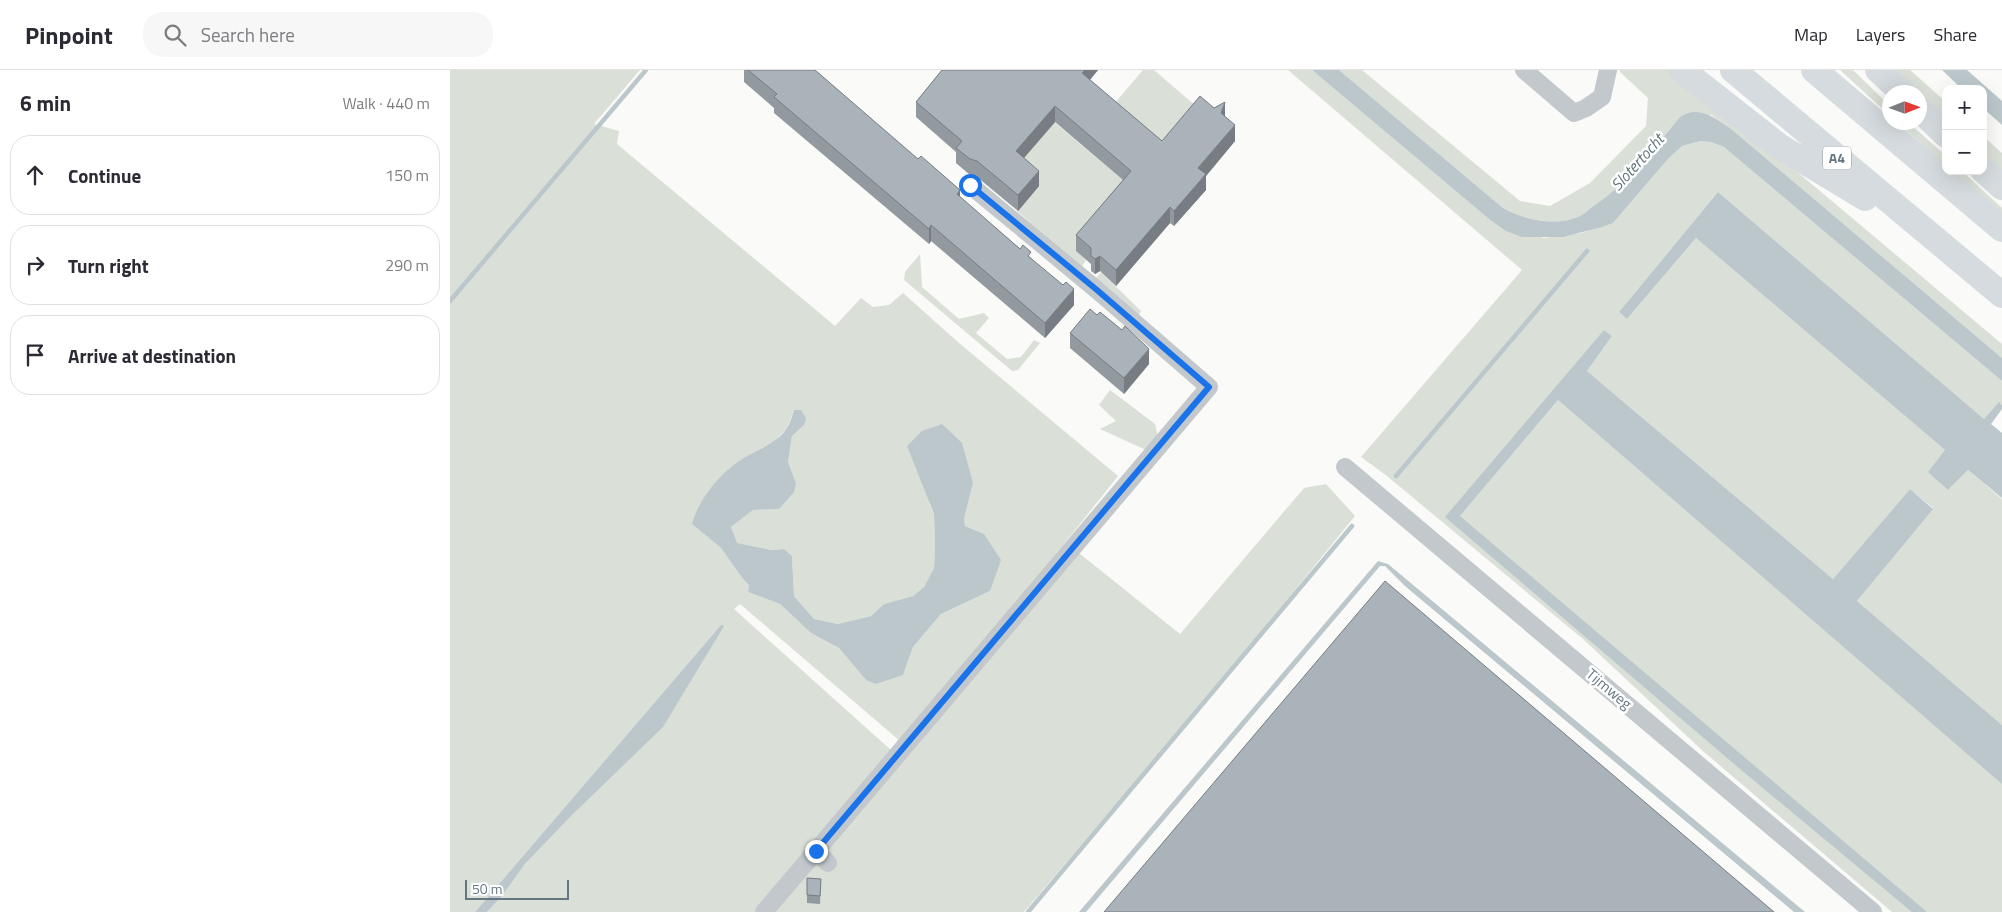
<!DOCTYPE html>
<html lang="en">
<head>
<meta charset="utf-8">
<style>
	body { margin:0; font-family:"Titillium Web",sans-serif; background:#f7f7f7; color:#2b2b33 }
	.controls { position:absolute; right:15px; top:15px; display:grid; overflow:hidden; border-radius:10px; box-shadow:0 5px 20px #0002 }
	.controls button { width:45px; height:45px; display:grid; place-items:center; padding:0; border:0; border-bottom:1px solid #e1e1e2; background:#fff; color:#2b2b33; font:25px sans-serif }
	.compass { position:absolute; left:1432px; top:15px; width:45px; height:45px; border-radius:50%; background:#fff; box-shadow:0 5px 20px #0002; rotate:89deg }
	.scale { position:absolute; left:15px; bottom:12px; width:104px; box-sizing:border-box; padding-left:5px; border:2px solid #657683; border-top:0; font-size:14px; line-height:18px; white-space:nowrap; color:#657683; -webkit-text-stroke:4px #fff; paint-order:stroke }
	.stop { position:absolute; width:15px; height:15px; margin:-11px; border:4px solid #1a73e8; border-radius:50%; background:#fff }
	.stop.end { background:#1a73e8; border-color:#fff; box-shadow:0 1px 5px #0008 }
	.list { margin:0; padding:0; list-style:none }
	h2 { display:flex; justify-content:space-between; align-items:center; height:65px; margin:0; padding:0 20px; font-size:21px }
	h2 small { font-size:16px; font-weight:400; color:#7c7c81 }
	.list li { display:grid; grid-template-columns:32px 1fr auto; gap:15px; align-items:center; box-sizing:border-box; height:80px; margin:0 10px 10px; padding:0 10px; border:1px solid #e1e1e2; border-radius:20px }
	.list b { display:block; font-size:19px; white-space:nowrap }
	.list em { font-size:16px; font-style:normal; color:#7c7c81 }
	.icon { flex:none; width:28px; height:28px; fill:none; stroke:currentColor; stroke-width:2; stroke-linecap:round; stroke-linejoin:round }
	.map { position:relative; flex:none; width:1552px; height:842px; overflow:hidden }
	header { display:flex; align-items:center; gap:30px; box-sizing:border-box; height:70px; padding:0 25px; background:#fff; border-bottom:1px solid #e1e1e2 }
	header strong { font-size:24px }
	nav { display:flex; gap:28px; margin-inline-start:auto; font-size:18px }
	.search { width:350px; height:45px; background:#f7f7f7; display:flex; align-items:center; gap:12px; box-sizing:border-box; padding:0 18px; border-radius:20px; color:#7c7c81; font-size:19px }
	main { display:flex }
	aside { flex:1; background:#fff }
	.map>svg:first-child { display:block }
	.green { fill:#dadfd7; fill-rule:evenodd }
	.water { fill:#bbc7cb }
	.lines { fill:none; stroke-linecap:round; stroke-linejoin:round }
	.stream { stroke:#bbc7cb; stroke-width:4.5 }
	.minor { stroke:#c3c8cc; stroke-width:18 }
	.highway { stroke:#d6dbdf; stroke-width:26 }
	.wall { fill:#929a9f }
	.shaded-wall { fill:#777d82 }
	.building { fill:#aab3b9; stroke:#777d82 }
	.route { stroke:#1a73e8; stroke-width:6 }
	.labels { text-anchor:middle; stroke-width:5; stroke-linejoin:round; paint-order:stroke }
	.shield { fill:#fff; stroke:#939fa8; stroke-width:1 }
	.shield-label { font-size:14px; font-weight:bold; fill:#657683 }
	.street-label { font-size:15px; fill:#657683; stroke:#fff }
	.water-label { font-size:16px; font-style:italic; fill:#60757c; stroke:#fff }
</style>
</head>
<body>
<header>
<strong>Pinpoint</strong>
<div class="search"><svg class="icon" aria-label="search" viewBox="0 0 24 24"><circle cx="10" cy="10" r="6"/><path d="M15 15l6 6"/></svg>Search here</div>
<nav><a>Map</a><a>Layers</a><a>Share</a></nav>
</header>
<main>
<aside>
<h2>6 min<small>Walk · 440 m</small></h2>
<ul class="list">
<li><svg class="icon" aria-label="ahead" viewBox="0 0 24 24"><path d="M12 20V5M6 11l6-6 6 6"/></svg><div><b>Continue</b></div><em>150 m</em></li>
<li><svg class="icon" aria-label="right" viewBox="0 0 24 24"><path d="M7 20v-9h11M14 6l5 5-5 5"/></svg><div><b>Turn right</b></div><em>290 m</em></li>
<li><svg class="icon" aria-label="arrive" viewBox="0 0 24 24"><path d="M6 21V4h12l-3 4 3 4H6"/></svg><div><b>Arrive at destination</b></div></li>
</ul>
</aside>
<div class="map">
<svg width="1552" height="842" viewBox="0 0 1552 842">
	<rect width="100%" height="100%" fill="#fafaf8"/>
	<!-- green -->
	<path class="green" d="M0,0H190L144,54L169,61L167,74L385,256L411,228L423,237L439,235L453,223L509,273L668,406L560,542L450,671L290,534L284,539L442,681L305,842H37L52,826L75,794L123,744L271,555L25,842H0ZM344,340L354,355L342,366L338,392L346,413L329,439L303,440L281,457L286,473L322,480L334,479L342,486L344,526L364,549L388,554L421,546L434,534L463,526L474,517L484,498L485,474L484,444L479,433L523,413L514,449L515,456L534,464L540,521L491,544L463,577L453,605L416,610L389,578L361,563L330,534L298,522L299,515L293,509L271,478L242,454L289,391L325,371L337,358Z
		M693,0H704L747,37L709,84L659,40Z
		M838,0H862L1039,149L1094,168L1131,163L1163,153L1218,89L1232,76L1251,71L1261,72L1274,77L1552,311V335L1549,333L1534,349L1268,122L1169,242L1177,249L1246,168L1495,380L1498,420L1518,400L1552,429V655L1407,531L1483,438L1460,419L1383,509L1137,301L1162,266L1154,260L1010,446L1108,330L1552,713V842H1442L1254,682L1133,569L937,406L911,387L1072,200Z
		M889,0H912L1070,131L1100,136L1140,113L1196,56L1198,28L1170,2V0H1221L1251,21L1552,274V288L1280,58L1261,45L1229,48C1202,81 1178,113 1142,137C1138,140 1134,144 1130,146C1106,157 1074,150 1053,138Z
		M1390,0H1403L1439,35V45Z
		M1439,0H1460L1496,32V54L1470,29V22H1462Z
		M604,52L680,116L626,181L636,190L631,198L567,141L588,116L566,96Z
		M1448,53H1459L1496,86V96Z
		M1533,66L1552,83V107L1533,89Z
		M1502,101H1512L1552,138V146Z
		M470,184L472,217L509,249L534,243L539,248L526,263L557,289L571,287L584,270L590,273L568,300L562,301L454,210L455,202Z
		M651,202L691,241L688,247L646,208Z
		M660,320L705,354L708,367L696,380L650,359L666,351L649,335Z
		M876,414L905,446L777,604L574,842H315L629,483L730,564L854,418Z"/>
	<!-- water -->
	<path class="water" d="M862,0H889L1053,138C1074,150 1106,157 1130,146C1134,144 1138,140 1142,137C1178,113 1202,81 1229,48C1247,34 1264,47 1280,58L1552,288V311L1274,77L1261,72L1251,71L1232,76L1218,89L1163,153L1152,157L1113,167H1072L1056,161L1039,149Z
		M1492,0H1517L1552,31V55L1533,38V19H1512Z
		M1268,122L1534,349L1549,332L1552,335V339L1541,354L1552,363V428L1518,400L1498,420L1478,402L1495,380L1246,168L1177,249L1169,242Z
		M1154,260L1162,266L1137,301L1383,509L1460,419L1483,439L1407,531L1552,655V714L1108,330L1010,446L1477,842H1462L1290,699L995,447Z
		M344,340H351L356,348L354,355L342,366L338,392L346,413L344,422L329,439L303,440L281,457L287,473L322,480L334,479L342,486L344,526L364,549L388,554L421,546L434,534L463,526L474,517L484,498L485,474L484,444L457,376L472,361L492,354L512,373L523,413L514,449L515,456L534,464L551,490L540,521L491,544L463,577L453,605L426,614L416,610L389,578L361,563L330,534L298,522L299,515L293,509L271,478L242,454C249,429 268,406 289,391C305,380 326,375 337,358C340,353 342,346 344,340Z
		M928,491L938,494L1355,842H1344L955,516L935,496H930L636,842H629Z
		M271,555L274,556L213,657L123,744L75,794L52,826L37,842H25Z"/>
	<g class="lines">
		<!-- stream -->
		<path class="stream" d="M0,231L196,0
			M946,406L1137,181
			M578,842L902,456"/>
		<!-- minor -->
		<path class="minor" d="M1074,0L1124,43L1136,38L1152,27L1158,0
			M895,397L1423,842
			M378,793L366,781L759,317L647,220L520,115
			M314,842L366,781"/>
		<!-- highway -->
		<path class="highway" d="M1232,0L1329,76L1415,128
			M1283,0L1552,225
			M1364,0L1552,159
			M1428,0L1452,22
			M1470,40L1496,65
			M1533,100L1552,117"/>
	</g>
	<!-- wall -->
	<path class="wall" d="M294,0H365L510,128L581,188L624,235L595,268L481,171L479,174L324,43V38L294,12Z
		M492,0H648L640,10L712,71L775,47L785,71L756,106V120L724,156L720,153L666,216L650,201L645,204L641,201V194L626,181V165L673,110L605,52L574,88L589,116L568,141L527,107L520,105L506,93V82L466,47V32Z
		M620,263L699,294L674,324L620,278Z
		M357,808L371,809L370,834L357,833Z"/>
	<!-- shaded-wall -->
	<path class="shaded-wall" d="M635,0H648L632,19V3Z
		M775,32V47L771,43Z
		M605,36V52L566,97V81Z
		M785,55V71L756,106V120L724,156V141L748,98Z
		M589,101V116L568,141V125Z
		M510,120V136L507,124Z
		M720,137V153L666,216V200Z
		M481,155V171L479,174V159Z
		M650,186V201L645,204V189Z
		M624,219V235L595,268V253Z
		M699,279V294L674,324V308Z"/>
	<!-- building -->
	<path class="building" d="M298,0H365L468,89L471,86L510,120L507,124L570,179L573,175L581,182L578,186L613,215L616,212L624,219L595,253L481,155L479,159L324,27L327,24Z
		M492,0H635L632,3L712,71L750,26L764,38L775,32L771,43L785,55L748,98L756,104L724,141L720,137L666,200L650,186L645,189L641,186V178L626,165L681,101L605,36L566,81L589,101L568,125L527,91L520,89L506,78L512,71L466,32Z
		M640,239L647,245L650,242L672,260L675,256L699,279L674,308L620,263Z
		M935,511L1324,842H654Z
		M357,808L371,809L370,826L357,825Z"/>
	<g class="lines">
		<!-- route -->
		<path class="route" d="M366,781L759,317L647,220L520,115"/>
	</g>
	<g class="labels">
		<!-- shield labels -->
		<rect class="shield" x="1373" y="76.5" width="28" height="23" rx="4"/>
		<g class="shield-label">
			<text x="1387" y="93">A4</text>
		</g>
		<!-- street labels -->
		<g class="street-label">
			<text transform="translate(1159 619) rotate(40)" y="5">Tijmweg</text>
		</g>
		<!-- water labels -->
		<g class="water-label">
			<text transform="translate(1187 92) rotate(-48)" y="6">Slotertocht</text>
		</g>
	</g>
</svg>
<div class="controls">
<button>+</button>
<button>−</button>
</div>
<svg class="compass" viewBox="-18 -18 36 36"><path d="M0-13l5 13h-10z" fill="#e53935"/><path d="M0 13l5-13h-10z" fill="#7c7c81"/></svg>
<div class="scale">50 m</div>
<div class="stop" style="left:520px;top:115px"></div>
<div class="stop end" style="left:366px;top:781px"></div>
</div>
</main>
</body>
</html>
